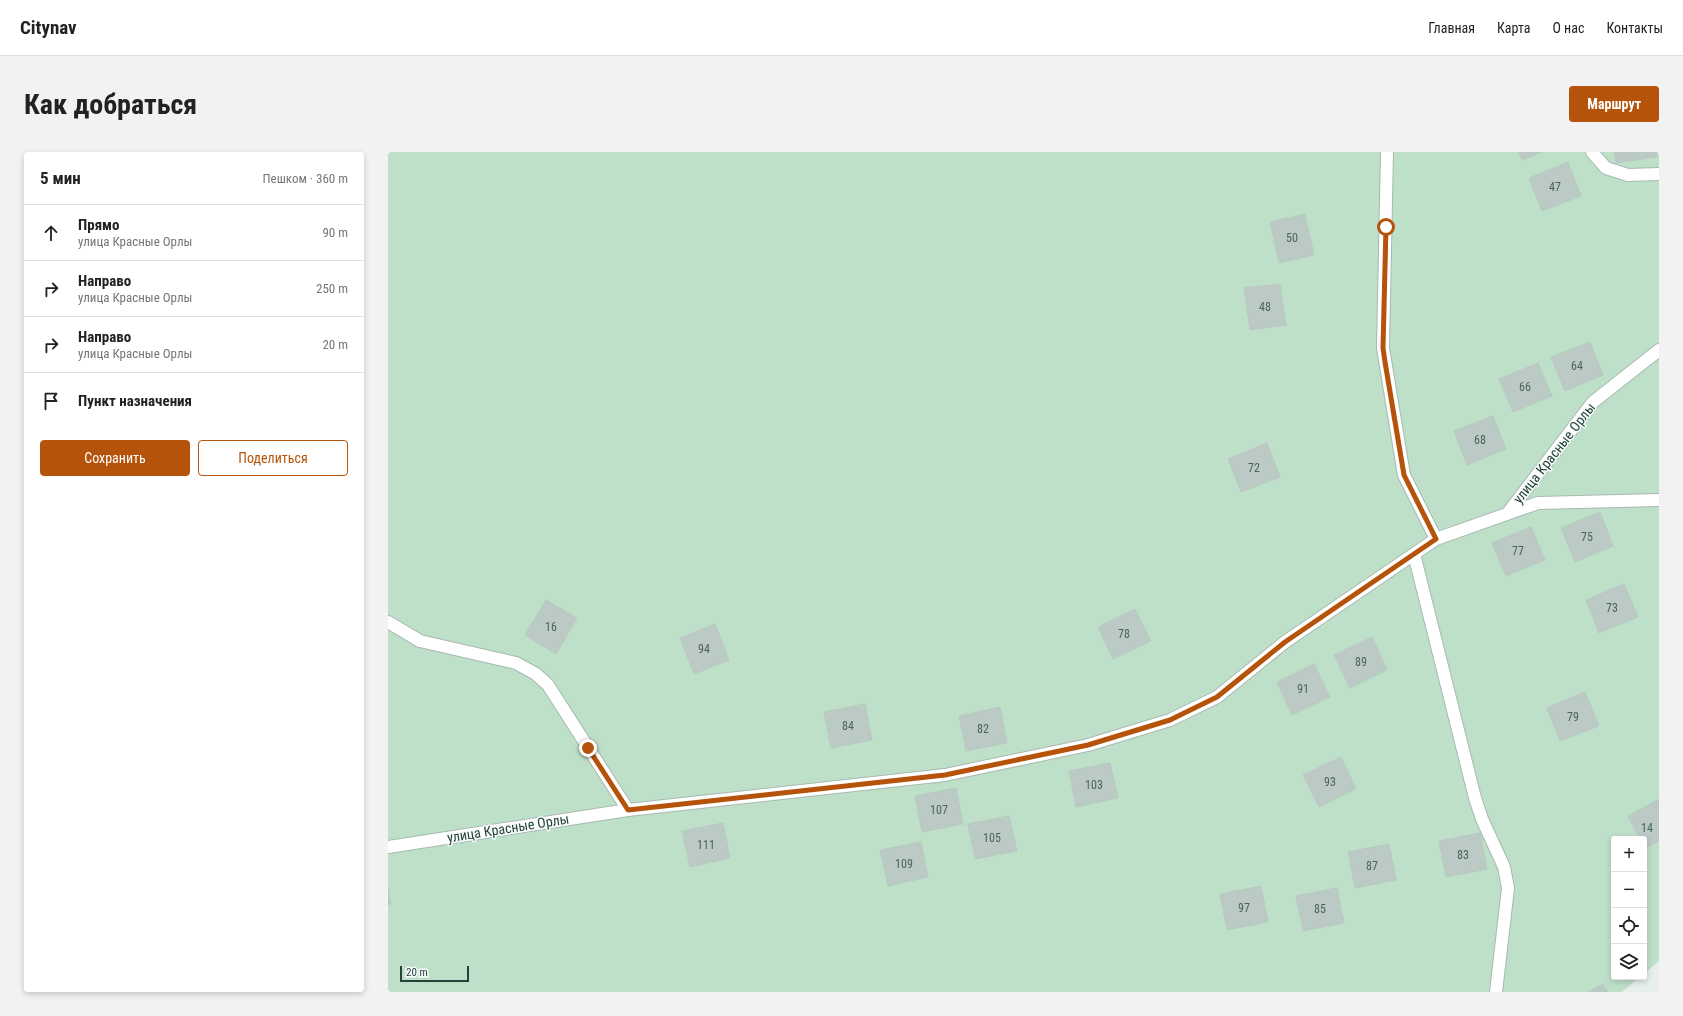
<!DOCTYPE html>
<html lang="ru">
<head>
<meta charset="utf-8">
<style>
	body { margin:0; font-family:"Roboto Condensed",sans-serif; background:#f2f2f2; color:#222 }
	.controls { position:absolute; right:12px; bottom:12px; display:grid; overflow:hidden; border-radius:4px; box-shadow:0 2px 6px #0003 }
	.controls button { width:36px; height:36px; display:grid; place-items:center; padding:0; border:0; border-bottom:1px solid #e0e0e0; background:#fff; color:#222; font:20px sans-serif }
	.scale { position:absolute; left:12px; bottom:10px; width:69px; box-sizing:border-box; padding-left:4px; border:2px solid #24423a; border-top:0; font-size:11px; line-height:14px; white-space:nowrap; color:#24423a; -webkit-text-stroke:3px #f7fbf9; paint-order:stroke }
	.stop { position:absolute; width:12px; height:12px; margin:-9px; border:3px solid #b45309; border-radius:50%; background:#fff }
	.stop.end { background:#b45309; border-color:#fff; box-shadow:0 1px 4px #0008 }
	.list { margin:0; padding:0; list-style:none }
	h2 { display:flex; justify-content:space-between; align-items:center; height:52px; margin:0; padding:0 16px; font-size:17px }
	h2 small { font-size:13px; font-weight:400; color:#767676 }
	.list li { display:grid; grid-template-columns:26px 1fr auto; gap:12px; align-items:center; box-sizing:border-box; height:56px; padding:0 16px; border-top:1px solid #e0e0e0 }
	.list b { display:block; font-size:15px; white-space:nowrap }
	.list p { margin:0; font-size:13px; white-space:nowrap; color:#767676 }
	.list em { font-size:13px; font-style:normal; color:#767676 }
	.actions { display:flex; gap:8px; padding:12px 16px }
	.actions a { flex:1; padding:9px 0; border:1px solid #b45309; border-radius:4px; text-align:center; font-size:14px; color:#b45309 }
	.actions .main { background:#b45309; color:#fff }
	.icon { flex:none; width:22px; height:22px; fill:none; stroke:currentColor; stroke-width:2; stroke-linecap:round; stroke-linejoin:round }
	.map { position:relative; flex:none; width:1271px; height:840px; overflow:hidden; border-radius:4px }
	header { display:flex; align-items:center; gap:24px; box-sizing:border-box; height:56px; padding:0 20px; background:#fff; border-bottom:1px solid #e0e0e0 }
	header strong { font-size:19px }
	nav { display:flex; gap:22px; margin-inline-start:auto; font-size:14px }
	.intro { display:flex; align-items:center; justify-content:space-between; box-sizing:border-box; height:96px; padding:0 24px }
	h1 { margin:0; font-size:28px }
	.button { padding:10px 18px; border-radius:4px; background:#b45309; color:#fff; font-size:14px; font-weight:700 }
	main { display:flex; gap:24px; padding:0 24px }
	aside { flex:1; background:#fff; border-radius:4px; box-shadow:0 2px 6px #0003 }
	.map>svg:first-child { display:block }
	.green { fill:#bfe0c8 }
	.building { fill:#bbcac4; stroke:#b8c9c2 }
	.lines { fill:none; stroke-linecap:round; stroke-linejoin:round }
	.minor-casing { stroke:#a8b8b2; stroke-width:14 }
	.minor { stroke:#fff; stroke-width:12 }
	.route { stroke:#b45309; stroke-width:5 }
	.labels { text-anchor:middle; stroke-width:3; stroke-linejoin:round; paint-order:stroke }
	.number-label { font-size:12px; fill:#4a645c }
	.street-label { font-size:14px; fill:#24423a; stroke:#f7fbf9 }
</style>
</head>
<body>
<header>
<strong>Citynav</strong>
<nav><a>Главная</a><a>Карта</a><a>О нас</a><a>Контакты</a></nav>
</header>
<div class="intro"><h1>Как добраться</h1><a class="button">Маршрут</a></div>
<main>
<aside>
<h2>5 мин<small>Пешком · 360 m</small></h2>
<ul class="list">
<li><svg class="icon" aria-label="ahead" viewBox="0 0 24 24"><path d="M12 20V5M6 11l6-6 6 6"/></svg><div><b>Прямо</b><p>улица Красные Орлы</p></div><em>90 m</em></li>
<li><svg class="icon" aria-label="right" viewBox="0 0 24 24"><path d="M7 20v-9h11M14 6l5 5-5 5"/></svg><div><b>Направо</b><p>улица Красные Орлы</p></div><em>250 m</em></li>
<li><svg class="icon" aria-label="right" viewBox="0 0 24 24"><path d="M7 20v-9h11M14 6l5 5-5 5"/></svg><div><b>Направо</b><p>улица Красные Орлы</p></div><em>20 m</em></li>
<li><svg class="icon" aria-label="arrive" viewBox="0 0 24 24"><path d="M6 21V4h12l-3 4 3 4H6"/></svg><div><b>Пункт назначения</b></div></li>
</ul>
<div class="actions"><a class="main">Сохранить</a><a>Поделиться</a></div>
</aside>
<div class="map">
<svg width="1271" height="840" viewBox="0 0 1271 840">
	<rect width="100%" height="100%" fill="#e6efeb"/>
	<!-- green -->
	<path class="green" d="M0,0H1271V809L1256,822V687H1226V825H1252L1234,840H0Z"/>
	<!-- building -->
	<path class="building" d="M1131,0H1154L1134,8Z
		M1226,0H1269V5L1228,11Z
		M1180,10L1193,44L1154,59L1141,26Z
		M917,62L926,103L891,111L882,70Z
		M892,132L898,173L862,178L856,136Z
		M1202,190L1215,223L1177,239L1163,205Z
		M1150,211L1164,244L1125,260L1111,227Z
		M1105,264L1118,297L1079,313L1066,279Z
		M879,291L892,325L853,340L840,307Z
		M1212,360L1225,394L1187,410L1173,376Z
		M1143,375L1157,408L1118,424L1104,391Z
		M1236,432L1250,465L1211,481L1198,448Z
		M158,448L189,466L168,502L137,483Z
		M747,457L763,489L725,507L710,475Z
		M327,472L341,508L306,522L292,486Z
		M984,485L999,518L962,536L946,503Z
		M926,512L942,545L904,563L889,530Z
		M1197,540L1211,574L1172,589L1159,556Z
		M477,552L484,588L443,596L436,560Z
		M612,555L619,591L578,599L571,564Z
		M953,605L968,637L931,655L915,623Z
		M722,611L730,646L688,655L681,619Z
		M568,636L575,672L534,680L527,644Z
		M1271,647V689L1257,696L1256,687H1252L1240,664Z
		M621,664L629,699L587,707L580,672Z
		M335,671L342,706L302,715L294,679Z
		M1092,681L1099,717L1058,725L1051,689Z
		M533,690L540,725L500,734L492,698Z
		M1001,692L1008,728L967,736L960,700Z
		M873,734L880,770L839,778L832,742Z
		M0,736L3,752L0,753Z
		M949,736L956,771L915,779L908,744Z
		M1215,832L1220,840H1200Z"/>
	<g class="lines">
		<defs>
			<path id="minor" d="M999,0L995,196L1016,323L1048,387
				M1204,0L1218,16L1240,23L1271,22
				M1119,362L1205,250L1271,198
				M1026,402L1087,646L1094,667L1116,715L1120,736L1108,840
				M0,470L32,489L128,511L148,522L160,533L240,658L557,623L700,593L782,568L829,545L897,490L1048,387L1150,351L1271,348
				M0,695L240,658"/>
		</defs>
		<!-- minor casing -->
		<use href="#minor" class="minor-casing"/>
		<!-- minor -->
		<use href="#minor" class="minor"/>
	</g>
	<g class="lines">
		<!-- route -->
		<path class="route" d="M200,596L240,658L557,623L700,593L782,568L829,545L897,490L1048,387L1016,323L997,210L995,196L998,75"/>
	</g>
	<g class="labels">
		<!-- number labels -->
		<g class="number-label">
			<text x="1167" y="39">47</text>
			<text x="904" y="90">50</text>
			<text x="877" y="159">48</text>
			<text x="1189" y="218">64</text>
			<text x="1137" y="239">66</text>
			<text x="1092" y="292">68</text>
			<text x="866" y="320">72</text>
			<text x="1199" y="389">75</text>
			<text x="1130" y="403">77</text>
			<text x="1224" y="460">73</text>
			<text x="163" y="479">16</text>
			<text x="736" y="486">78</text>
			<text x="316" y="501">94</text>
			<text x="973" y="514">89</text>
			<text x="915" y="541">91</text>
			<text x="1185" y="569">79</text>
			<text x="460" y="578">84</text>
			<text x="595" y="581">82</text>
			<text x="942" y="634">93</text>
			<text x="706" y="637">103</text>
			<text x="551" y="662">107</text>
			<text x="1259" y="680">14</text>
			<text x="604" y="690">105</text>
			<text x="318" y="697">111</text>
			<text x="1075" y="707">83</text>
			<text x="516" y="716">109</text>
			<text x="984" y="718">87</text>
			<text x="856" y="760">97</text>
			<text x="932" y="761">85</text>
		</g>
		<!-- street labels -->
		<g class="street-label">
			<text transform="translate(1166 301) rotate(-52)" y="5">улица Красные Орлы</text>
			<text transform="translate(120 676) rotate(-9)" y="5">улица Красные Орлы</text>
		</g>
	</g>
</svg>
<div class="controls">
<button>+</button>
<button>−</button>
<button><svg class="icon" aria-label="locate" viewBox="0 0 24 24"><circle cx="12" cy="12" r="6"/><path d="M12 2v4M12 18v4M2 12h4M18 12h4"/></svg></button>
<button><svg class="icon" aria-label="layers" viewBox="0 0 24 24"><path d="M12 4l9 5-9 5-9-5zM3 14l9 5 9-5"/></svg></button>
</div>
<div class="scale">20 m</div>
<div class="stop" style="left:998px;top:75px"></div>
<div class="stop end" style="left:200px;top:596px"></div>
</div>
</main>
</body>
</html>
